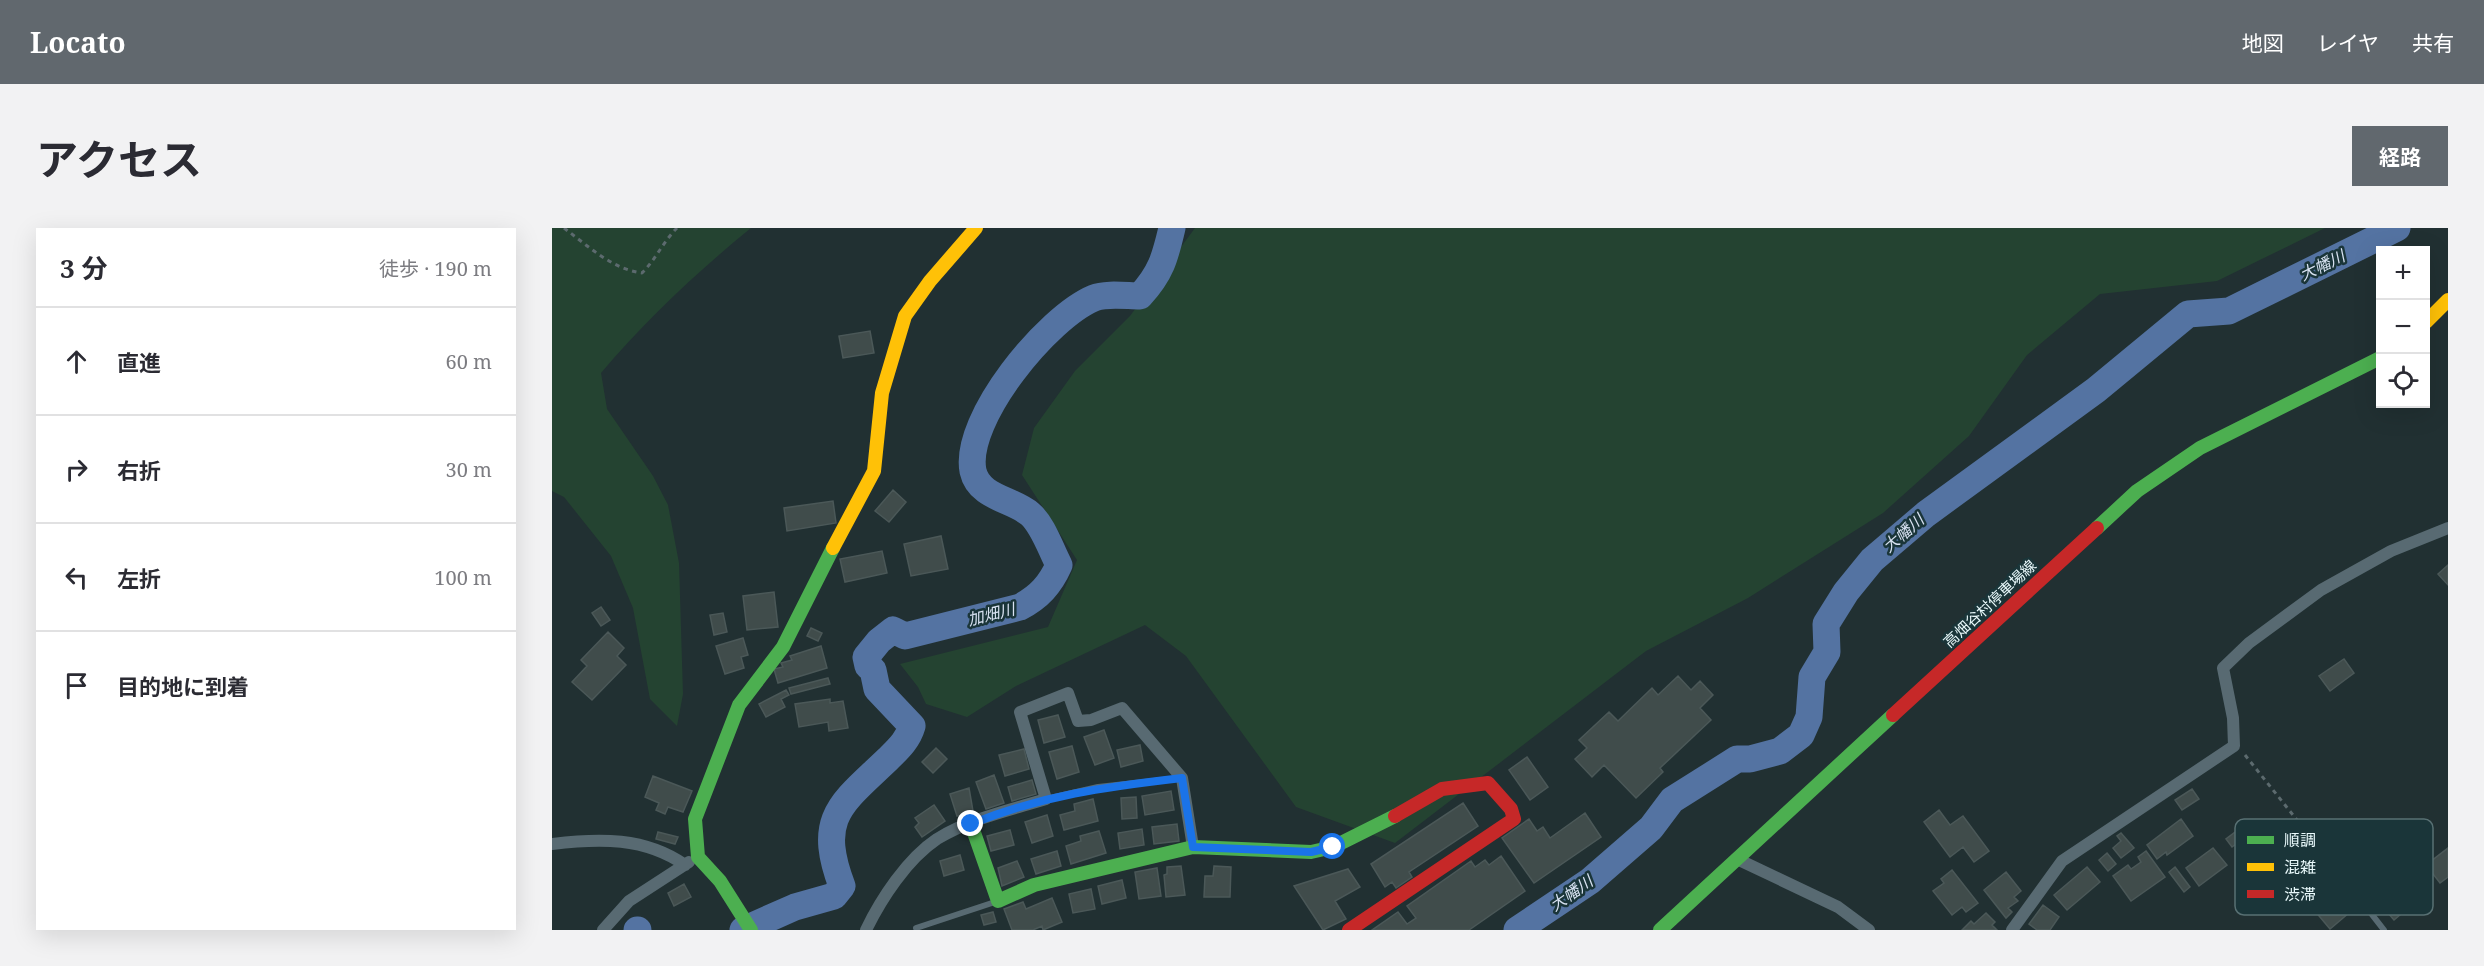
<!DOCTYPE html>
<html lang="ja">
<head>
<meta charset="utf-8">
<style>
	body { margin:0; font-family:"Noto Serif","Noto Sans JP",serif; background:#f2f2f3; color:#2b2b33 }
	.controls { position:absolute; right:18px; top:18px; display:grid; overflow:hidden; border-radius:0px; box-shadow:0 6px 24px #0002 }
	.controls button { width:54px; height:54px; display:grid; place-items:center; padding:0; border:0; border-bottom:2px solid #e1e1e2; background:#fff; color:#2b2b33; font:30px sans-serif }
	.stop { position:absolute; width:18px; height:18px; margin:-14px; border:4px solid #1a73e8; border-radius:50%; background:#fff }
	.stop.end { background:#1a73e8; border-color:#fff; box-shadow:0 2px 6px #0008 }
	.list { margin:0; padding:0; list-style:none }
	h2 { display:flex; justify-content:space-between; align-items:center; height:78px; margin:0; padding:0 24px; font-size:26px }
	h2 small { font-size:20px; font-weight:400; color:#7c7c81 }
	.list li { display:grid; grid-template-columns:39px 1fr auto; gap:18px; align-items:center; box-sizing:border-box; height:108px; padding:0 24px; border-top:2px solid #e1e1e2 }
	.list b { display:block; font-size:22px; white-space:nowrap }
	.list em { font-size:20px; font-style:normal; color:#7c7c81 }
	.icon { flex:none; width:33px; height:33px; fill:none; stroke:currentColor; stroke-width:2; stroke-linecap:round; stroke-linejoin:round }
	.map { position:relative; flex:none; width:1896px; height:702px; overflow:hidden; border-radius:0px }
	header { display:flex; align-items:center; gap:36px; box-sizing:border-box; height:84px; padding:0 30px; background:#61686e; color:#fff }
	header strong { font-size:28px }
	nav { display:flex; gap:33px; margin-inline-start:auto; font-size:21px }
	.intro { display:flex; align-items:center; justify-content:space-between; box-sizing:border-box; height:144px; padding:0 36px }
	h1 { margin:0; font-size:42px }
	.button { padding:15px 27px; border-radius:0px; background:#61686e; color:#fff; font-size:21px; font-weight:700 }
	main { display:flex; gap:36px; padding:0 36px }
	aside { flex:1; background:#fff; border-radius:0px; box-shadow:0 6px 24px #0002 }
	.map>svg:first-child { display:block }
	.green { fill:#244331 }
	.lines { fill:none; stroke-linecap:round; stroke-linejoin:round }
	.river { stroke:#5473a2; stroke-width:27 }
	.building { fill:#404c4b; stroke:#4b5858; stroke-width:1.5 }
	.path { stroke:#5c6a6e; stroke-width:3; stroke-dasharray:4.5 4.5; stroke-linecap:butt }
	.lane { stroke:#586a72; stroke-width:6 }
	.street { stroke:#586a72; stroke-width:12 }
	.fast { stroke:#4caf50; stroke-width:14 }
	.slow { stroke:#ffc107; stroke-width:14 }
	.jam { stroke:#c62828; stroke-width:14 }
	.route { stroke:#1a73e8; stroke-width:8 }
	.labels { text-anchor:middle; stroke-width:5; stroke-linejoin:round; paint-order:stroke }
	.street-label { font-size:15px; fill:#e9f9fb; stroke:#1a3539 }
	.water-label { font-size:16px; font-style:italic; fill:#d9e3f2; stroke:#1a3539 }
	.key { fill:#1a3539; stroke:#587073; stroke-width:1.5 }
	.key-label { font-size:16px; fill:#e9f9fb }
</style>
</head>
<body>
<header>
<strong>Locato</strong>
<nav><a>地図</a><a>レイヤ</a><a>共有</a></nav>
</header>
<div class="intro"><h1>アクセス</h1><a class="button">経路</a></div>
<main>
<aside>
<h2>3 分<small>徒歩 · 190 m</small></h2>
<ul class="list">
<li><svg class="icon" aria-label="ahead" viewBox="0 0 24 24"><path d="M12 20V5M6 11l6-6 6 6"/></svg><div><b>直進</b></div><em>60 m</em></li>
<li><svg class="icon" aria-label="right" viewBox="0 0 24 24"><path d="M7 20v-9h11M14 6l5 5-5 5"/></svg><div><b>右折</b></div><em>30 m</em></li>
<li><svg class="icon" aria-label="left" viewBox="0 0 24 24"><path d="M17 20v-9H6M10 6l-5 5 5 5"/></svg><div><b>左折</b></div><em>100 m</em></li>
<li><svg class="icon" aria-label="arrive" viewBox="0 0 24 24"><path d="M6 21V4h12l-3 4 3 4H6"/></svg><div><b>目的地に到着</b></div></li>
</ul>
</aside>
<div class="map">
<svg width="1896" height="702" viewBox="0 0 1896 702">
	<rect width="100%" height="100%" fill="#213032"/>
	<!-- green -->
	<path class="green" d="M0,0H199C145,44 94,92 49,145L55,181L101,248L116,277L127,335L131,466L125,498L98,471L81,380L59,328L12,269L0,263Z
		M643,0H1773L1665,53L1548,66L1475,127L1417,208L1331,285L1196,370L1094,423L843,615L744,579L634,428L593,397L464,458L415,489L374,476L366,459L348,436L496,399L525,332L470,247L482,200L523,143L578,88Z"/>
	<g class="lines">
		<!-- river -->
		<path class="river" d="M85,702H86
			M191,702L243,679L282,668L290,658C264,589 289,576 336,531C346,521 356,512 360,498L325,461L321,442L316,438L314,429L327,413L341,402L353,408L468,379C487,369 498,357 507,337C499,322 491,297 478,286C461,271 427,270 421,243C411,191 496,89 542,70C554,65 575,68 588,68C609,45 613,30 620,0
			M965,702L1038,653L1099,600L1120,572L1185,531H1198L1228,523L1249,507L1257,489L1260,449L1275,424L1274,396L1294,364L1320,332L1374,286L1544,162L1636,86L1677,83L1845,0"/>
	</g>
	<!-- building -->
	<path class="building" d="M318,103L322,125L291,130L287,108Z
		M341,262L354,274L337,294L323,283Z
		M281,273L284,295L235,303L232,280Z
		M389,308L396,341L359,348L352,316Z
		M330,323L335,345L293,354L288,331Z
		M1896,337V357L1886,346Z
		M222,364L226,399L195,402L191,368Z
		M49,379L58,392L49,398L40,385Z
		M171,385L175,404L162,407L158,387Z
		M259,400L270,405L266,413L255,408Z
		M56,404L72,420L65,428L74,437L40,472L20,454L35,438L29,432Z
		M191,410L196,427L189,429L192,440L173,446L164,418Z
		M269,418L275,440L226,455L222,441L231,439L229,435L240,432L238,428Z
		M1792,431L1802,445L1778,463L1767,448Z
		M1126,448L1139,462L1148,453L1161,467L1148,480L1159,492L1108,540L1111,544L1084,570L1052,537L1040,549L1023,531L1035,520L1027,512L1057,484L1066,493L1100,460L1106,467Z
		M276,450L278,456L239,466L237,460Z
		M234,462L237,467L229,471L233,479L214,489L207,476Z
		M278,471V475L291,473L296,500L277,503L276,494L247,499L243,476Z
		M506,487L513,509L492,515L486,492Z
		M552,502L562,530L543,537L532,509Z
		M588,517L591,533L569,539L565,522Z
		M520,518L527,544L505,551L497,524Z
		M384,520L395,531L381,545L370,534Z
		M472,521L477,541L453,548L447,527Z
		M975,529L996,559L978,572L957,542Z
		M442,547L452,575L434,581L424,554Z
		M101,548L140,563L131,584L116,579L113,586L104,582L107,575L93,569Z
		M480,552L484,566L460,573L456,559Z
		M417,560L421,583L405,588L398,566Z
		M1640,561L1647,571L1630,582L1623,572Z
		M619,563L622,582L593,587L590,568Z
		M584,569L585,590L570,591L569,570Z
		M541,571L546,593L512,602L508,587L523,583L522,576Z
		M911,575L926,598L857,644L860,649L844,660L840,654L833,659L819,636Z
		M382,577L393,593L370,609L363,599L367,595L363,590Z
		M1387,582L1398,597L1411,588L1437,623L1422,634L1411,619L1398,629L1372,594Z
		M1033,585L1049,609L982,655L950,610L977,591L985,603L991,599L998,610Z
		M495,587L501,608L480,615L473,594Z
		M1629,591L1641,608L1615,627L1614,624L1605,631L1595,617Z
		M1695,595L1701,603L1680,619L1674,611Z
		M625,596L627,613L602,616L600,599Z
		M590,601L592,617L568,621L566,605Z
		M458,602L462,617L439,623L435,608Z
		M547,603L554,625L519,636L514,618L529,613L528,608Z
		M106,604L126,609L123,616L104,611Z
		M1569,605L1582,620L1569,630L1561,620L1569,613L1565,608Z
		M1661,620L1675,637L1647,658L1634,640Z
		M1896,620V649L1888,655L1874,637Z
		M505,623L509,638L484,646L479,631Z
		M1594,623L1613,649L1579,673L1561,648L1576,637L1579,641L1589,634L1586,629Z
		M1555,625L1564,636L1556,643L1547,632Z
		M408,627L412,642L392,648L388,633Z
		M949,628L973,663L917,702H820L846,684L855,696L864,690L855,678L919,633L923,639L933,632L937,637Z
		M465,633L472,649L450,658L446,640Z
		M629,638L633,667L614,669L612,647L615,646V639Z
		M662,638L679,639L678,669H652L653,648H661Z
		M1535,639L1548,654L1515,682L1502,667Z
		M1623,639L1638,659L1632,664L1617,644Z
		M605,640L609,668L587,671L583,644Z
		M796,641L808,659L783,673L794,691L771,702L742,658Z
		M1400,642L1426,675L1414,684L1410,679L1400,687L1381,663L1392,655L1389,651Z
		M1454,644L1469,663L1462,669L1466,673L1456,680L1460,684L1454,690L1432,662Z
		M570,652L574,670L550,676L546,658Z
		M1761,652L1778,672L1790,662L1804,679L1778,701L1747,664Z
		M1861,652L1873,666L1842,692L1830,678Z
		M132,656L139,669L122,678L116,665Z
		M539,661L543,681L521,685L517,666Z
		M500,670L510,694L491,702L490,698L481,702H460L452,681L471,674L474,681Z
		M1491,677L1507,689L1498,702H1485L1477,696Z
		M441,684L444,694L432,697L429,687Z
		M1434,685L1443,694L1440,697L1445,702H1410L1419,693L1422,696Z"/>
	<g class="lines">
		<!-- path -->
		<path class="path" d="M12,0C36,18 60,41 90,45C104,31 111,14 125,0
			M1693,527L1769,622"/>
		<!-- lane -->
		<path class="lane" d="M494,571L546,559L629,550
			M1776,630L1832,702
			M364,700L443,674"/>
		<!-- street -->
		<path class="street" d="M0,616C47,610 93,609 133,637
			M1185,631L1286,679L1317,702
			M51,702L77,673L137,634
			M314,702C329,671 355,631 385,611C417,591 458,582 494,571L468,484L516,465L526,493L539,492L570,480L630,550L641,619
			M1460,702L1510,633L1682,518L1681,490L1671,440L1697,415L1769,362L1839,323L1896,300"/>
		<!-- fast -->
		<path class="fast" d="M1545,300L1585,263L1648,220L1828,130
			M419,596L446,673L482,657L641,619L759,624L781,619L843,588
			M199,702L168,653L146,629L143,591L187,477L231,419L281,320
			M1108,702L1341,487"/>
		<!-- slow -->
		<path class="slow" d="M1874,94L1896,72
			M281,320L322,243L330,165L353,88L378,53L424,0"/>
		<!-- jam -->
		<path class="jam" d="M1341,487L1545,300
			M797,702L962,591L959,581L936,555L890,561L843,588"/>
	</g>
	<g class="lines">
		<!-- route -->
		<path class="route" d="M419,596C491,567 553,559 630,550L641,619L759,624L781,619"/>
	</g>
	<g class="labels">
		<!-- street labels -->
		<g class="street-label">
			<text transform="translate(1438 376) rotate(-43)" y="5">高畑谷村停車場線</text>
		</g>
		<!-- water labels -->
		<g class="water-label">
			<text transform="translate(1770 37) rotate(-26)" y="6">大幡川</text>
			<text transform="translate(1351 305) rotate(-41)" y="6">大幡川</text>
			<text transform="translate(439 386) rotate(-14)" y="6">加畑川</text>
			<text transform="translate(1019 665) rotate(-35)" y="6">大幡川</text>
		</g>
	</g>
	<!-- legend -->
	<rect x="1683" y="591" width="198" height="96" rx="9" class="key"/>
	<rect x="1695" y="608" width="27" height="8" fill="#4caf50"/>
	<rect x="1695" y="635" width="27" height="8" fill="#ffc107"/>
	<rect x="1695" y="662" width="27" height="8" fill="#c62828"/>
	<g class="key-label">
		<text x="1732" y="618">順調</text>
		<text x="1732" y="645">混雑</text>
		<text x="1732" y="672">渋滞</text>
	</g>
</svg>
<div class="controls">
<button>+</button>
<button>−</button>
<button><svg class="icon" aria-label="locate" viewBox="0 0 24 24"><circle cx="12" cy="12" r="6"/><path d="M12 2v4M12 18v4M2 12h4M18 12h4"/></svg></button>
</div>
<div class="stop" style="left:781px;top:619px"></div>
<div class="stop end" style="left:419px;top:596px"></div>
</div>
</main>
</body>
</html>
